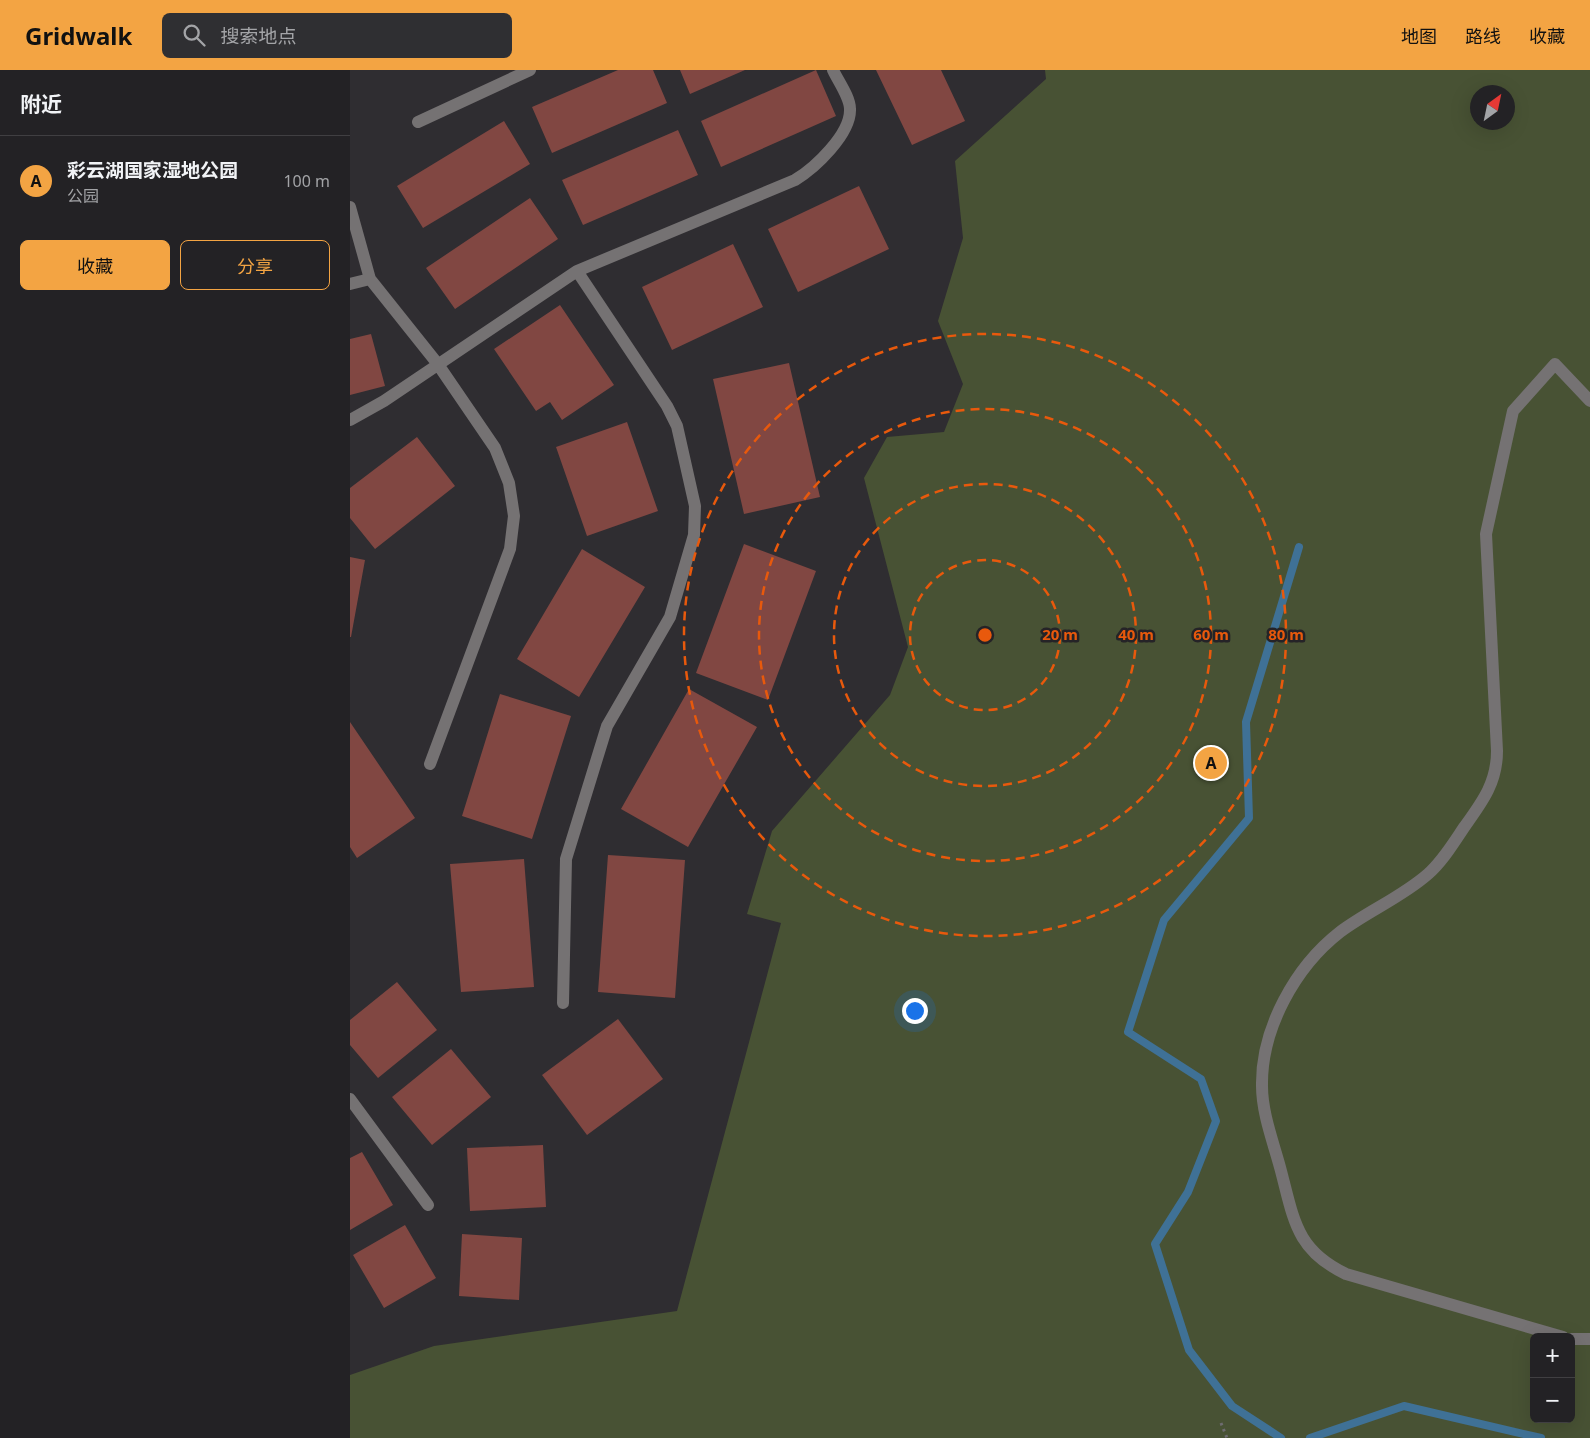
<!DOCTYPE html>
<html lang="zh">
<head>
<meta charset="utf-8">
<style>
	body { margin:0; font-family:"Noto Sans","Noto Sans SC",sans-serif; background:#2f2f32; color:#f1f3f6 }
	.controls { position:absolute; right:15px; bottom:15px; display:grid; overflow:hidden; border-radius:8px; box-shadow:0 5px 20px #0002 }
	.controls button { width:45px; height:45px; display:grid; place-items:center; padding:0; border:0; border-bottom:1px solid #403f42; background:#232225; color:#f1f3f6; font:25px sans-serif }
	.compass { position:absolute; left:1120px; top:15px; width:45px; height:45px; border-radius:50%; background:#232225; box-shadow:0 5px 20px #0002; rotate:33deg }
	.you { position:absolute; left:564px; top:940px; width:18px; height:18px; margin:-12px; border:4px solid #fff; border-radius:50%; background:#1a73e8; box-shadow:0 0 0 8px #1a73e833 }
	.badge { display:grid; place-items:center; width:32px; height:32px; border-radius:50%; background:#f3a443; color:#111; font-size:16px; font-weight:700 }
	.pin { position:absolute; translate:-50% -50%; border:2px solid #fff; box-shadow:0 1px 5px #0006 }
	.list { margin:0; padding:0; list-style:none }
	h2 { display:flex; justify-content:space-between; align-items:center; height:65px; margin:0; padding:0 20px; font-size:21px }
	h2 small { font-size:16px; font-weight:400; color:#a3a4a7 }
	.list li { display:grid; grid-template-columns:32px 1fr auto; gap:15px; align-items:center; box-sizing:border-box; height:90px; padding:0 20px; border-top:1px solid #403f42 }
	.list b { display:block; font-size:19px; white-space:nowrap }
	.list p { margin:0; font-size:16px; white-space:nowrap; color:#a3a4a7 }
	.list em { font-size:16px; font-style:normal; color:#a3a4a7 }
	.actions { display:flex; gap:10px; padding:15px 20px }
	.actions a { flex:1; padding:11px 0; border:1px solid #f3a443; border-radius:8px; text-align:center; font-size:18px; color:#f3a443 }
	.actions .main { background:#f3a443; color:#111 }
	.icon { flex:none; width:28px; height:28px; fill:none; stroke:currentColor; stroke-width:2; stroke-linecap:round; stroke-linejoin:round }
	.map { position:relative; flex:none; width:1240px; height:1368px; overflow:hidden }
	header { display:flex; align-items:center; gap:30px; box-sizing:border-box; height:70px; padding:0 25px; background:#f3a443; color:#111 }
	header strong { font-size:24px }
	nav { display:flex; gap:28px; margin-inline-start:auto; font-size:18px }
	.search { width:350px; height:45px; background:#2f2f32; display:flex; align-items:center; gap:12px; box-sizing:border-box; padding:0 18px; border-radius:8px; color:#a3a4a7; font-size:19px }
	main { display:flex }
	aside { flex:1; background:#232225 }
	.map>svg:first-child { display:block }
	.green { fill:#485234; fill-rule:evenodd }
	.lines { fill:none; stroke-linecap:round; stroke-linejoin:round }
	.stream { stroke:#3f7196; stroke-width:8 }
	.building { fill:#814742 }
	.path { stroke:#6e6c70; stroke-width:3; stroke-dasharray:2.5 4; stroke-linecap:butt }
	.minor { stroke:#757273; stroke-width:12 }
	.ring { fill:none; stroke:#e8590c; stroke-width:2.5; stroke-dasharray:9 6 }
	.centre { fill:#e8590c; stroke:#252327; stroke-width:2.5 }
	.ring-label { font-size:15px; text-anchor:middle; font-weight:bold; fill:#e8590c; stroke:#252327; stroke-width:5; stroke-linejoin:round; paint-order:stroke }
</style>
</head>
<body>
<header>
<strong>Gridwalk</strong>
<div class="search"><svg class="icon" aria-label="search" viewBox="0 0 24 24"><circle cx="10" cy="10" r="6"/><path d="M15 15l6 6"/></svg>搜索地点</div>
<nav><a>地图</a><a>路线</a><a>收藏</a></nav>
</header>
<main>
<aside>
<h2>附近<small></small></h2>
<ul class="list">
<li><span class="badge">A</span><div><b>彩云湖国家湿地公园</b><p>公园</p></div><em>100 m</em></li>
</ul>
<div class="actions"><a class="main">收藏</a><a>分享</a></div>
</aside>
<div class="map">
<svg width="1240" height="1368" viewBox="0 0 1240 1368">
	<rect width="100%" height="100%" fill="#2f2d31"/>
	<!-- green -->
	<path class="green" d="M695,0H1240V1368H0V1305L84,1276L327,1241L431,853L397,844L422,761L540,625L558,577L514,408L537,367L594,362L613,314L588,251L613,168L605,91L696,9ZM1128,22H1158V52H1128ZM1184,1267H1221V1349H1184Z"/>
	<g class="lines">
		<!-- stream -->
		<path class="stream" d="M931,1368L882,1336L839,1280L805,1174L838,1122L866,1051L851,1009L778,962L814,850L899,748L896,652L949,477
			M960,1368L1054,1336L1191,1368"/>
	</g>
	<!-- building -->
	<path class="building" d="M268,0H303L317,33L202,83L182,37Z
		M330,0H395L340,24Z
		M466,0L486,46L371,97L351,51Z
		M526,0H591L615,51L562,75Z
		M154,51L180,94L73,158L47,116Z
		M328,60L348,105L233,155L212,110Z
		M509,116L539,179L448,222L418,159Z
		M180,128L208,169L105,239L76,198Z
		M383,174L413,237L322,280L292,217Z
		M210,235L264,315L212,350L200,332L186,341L144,279Z
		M21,264L35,316L0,325V269Z
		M439,293L470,427L394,444L363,309Z
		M277,352L308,441L237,466L206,377Z
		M67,367L105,416L25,479L0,448V418Z
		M394,474L466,501L418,630L346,603Z
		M232,479L295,517L229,627L167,589Z
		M0,487L15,490L1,567H0Z
		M339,619L407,657L338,777L271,739Z
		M150,624L221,646L182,769L112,746Z
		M0,652L65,748L7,788L0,777Z
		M258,785L335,790L325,928L248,922Z
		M174,789L184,917L111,922L100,794Z
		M47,912L87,960L28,1008L0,975V950Z
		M268,949L313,1009L237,1065L192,1005Z
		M101,979L141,1027L82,1075L42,1027Z
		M193,1075L196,1137L120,1141L117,1078Z
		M12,1082L43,1135L0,1160V1088Z
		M55,1155L86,1208L34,1238L3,1185Z
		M112,1164L172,1168L169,1230L109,1226Z"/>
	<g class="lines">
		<!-- path -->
		<path class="path" d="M871,1353L877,1368"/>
		<!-- minor -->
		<path class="minor" d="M68,52L180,0
			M0,137L20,209L87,293L145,378L159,413L164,446L160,479L80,694
			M0,214L20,209
			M0,350L34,331L227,201L445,110C465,98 501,64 500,39C500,27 488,11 483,0
			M213,933L216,789L257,656L320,547L344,465L345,436L327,356L317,336L227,201
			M0,1029L78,1135
			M1213,1267L996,1204C946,1180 944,1150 931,1101C924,1074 912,1044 912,1016C911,959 945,897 990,862C1018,841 1052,827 1078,804C1093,791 1104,772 1115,756C1133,731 1147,712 1147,681L1136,464L1163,341L1205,294L1240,331
			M1221,1269H1240"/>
	</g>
	<!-- distance rings -->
	<g class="ring">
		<circle cx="635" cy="565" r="75"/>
		<circle cx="635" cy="565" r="151"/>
		<circle cx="635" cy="565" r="226"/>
		<circle cx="635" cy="565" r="301"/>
	</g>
	<circle cx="635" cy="565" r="8" class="centre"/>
	<g class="ring-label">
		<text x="710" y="570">20 m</text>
		<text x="786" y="570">40 m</text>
		<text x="861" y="570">60 m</text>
		<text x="936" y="570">80 m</text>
	</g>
</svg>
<div class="controls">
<button>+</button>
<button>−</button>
</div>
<svg class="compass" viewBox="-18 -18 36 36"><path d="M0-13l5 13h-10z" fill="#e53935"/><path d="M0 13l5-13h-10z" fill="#a3a4a7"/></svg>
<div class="you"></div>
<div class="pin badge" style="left:861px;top:693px">A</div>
</div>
</main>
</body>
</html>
